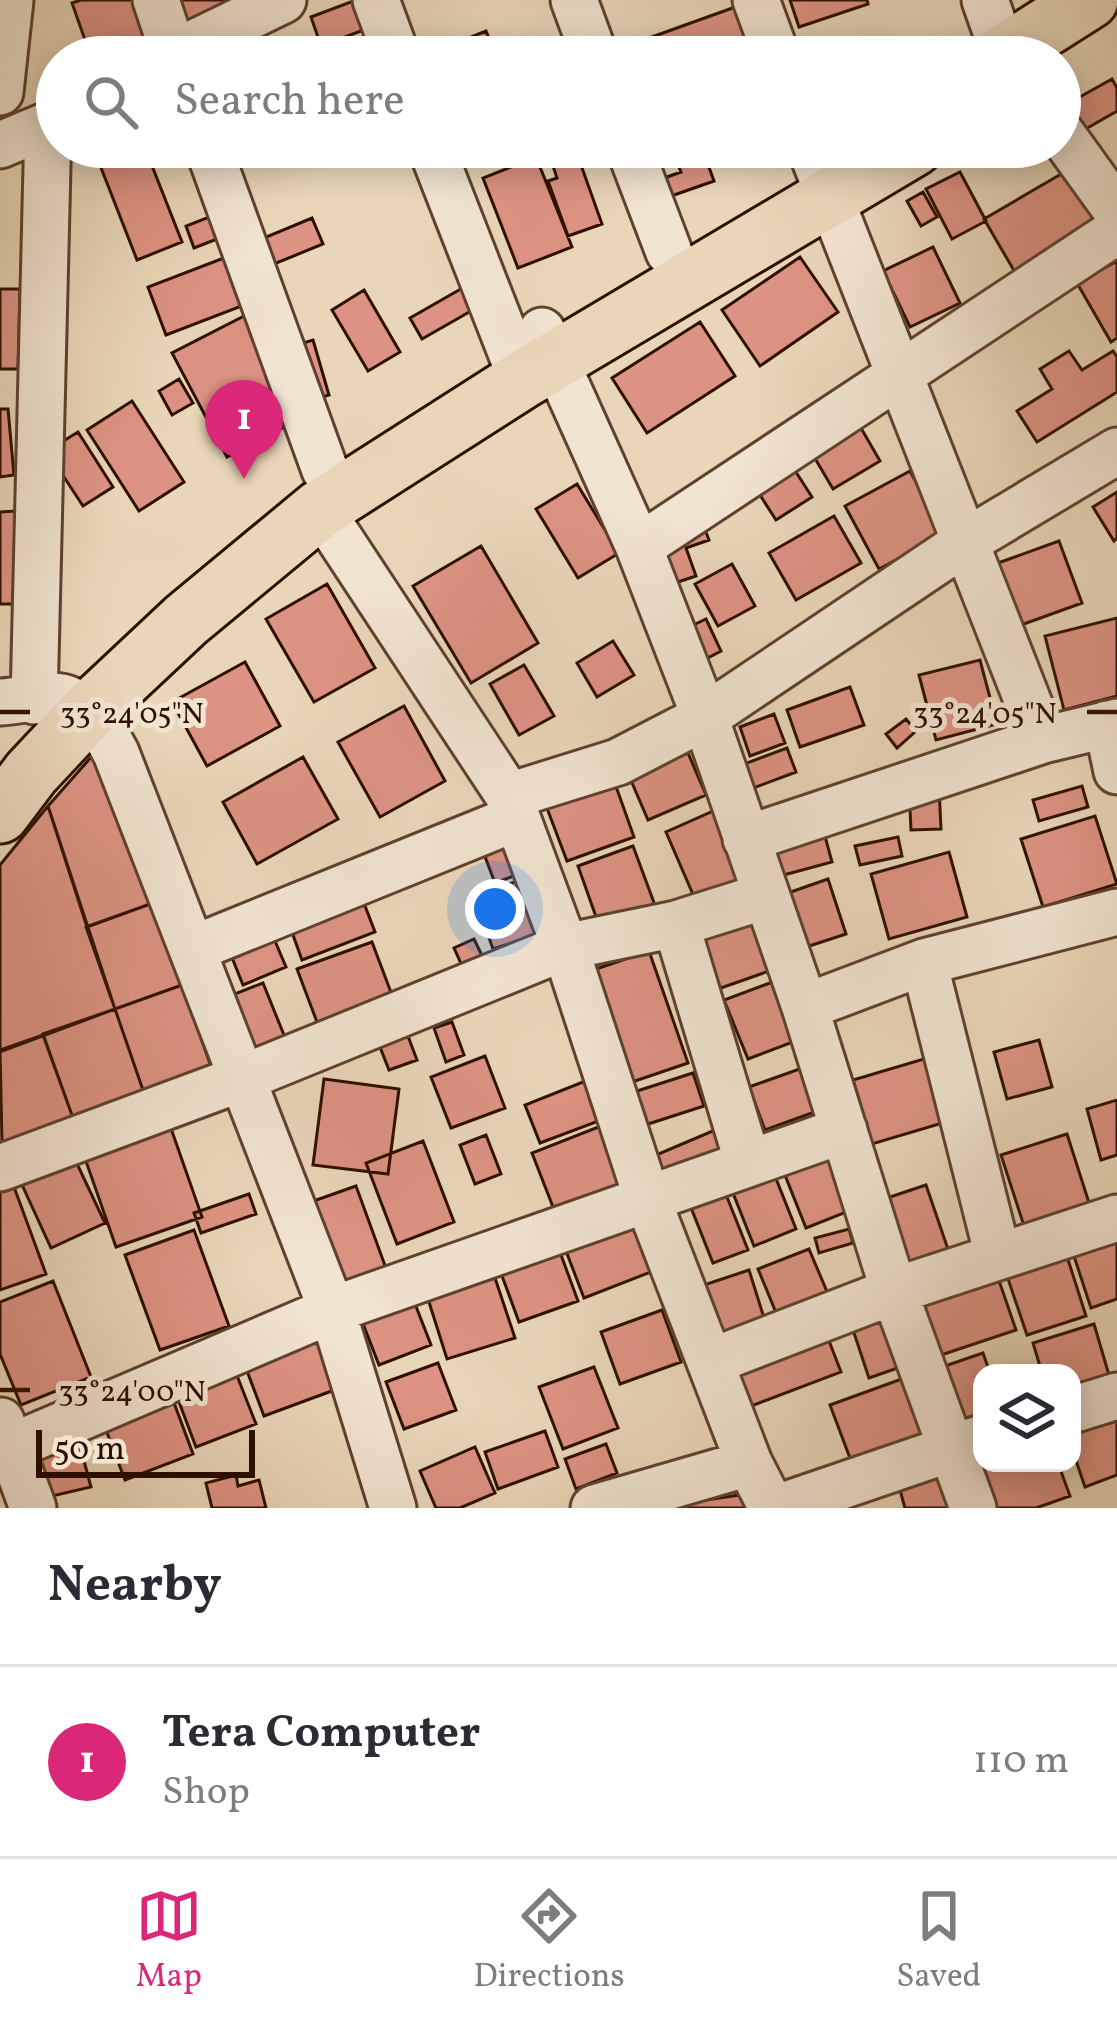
<!DOCTYPE html>
<html lang="en">
<head>
<meta charset="utf-8">
<style>
	body { margin:0; font-family:Vollkorn,serif; background:#f2f2f3; color:#2b2b33 }
	.controls { position:absolute; right:36px; bottom:36px; display:grid; overflow:hidden; border-radius:24px; box-shadow:0 6px 30px #0003 }
	.controls button { width:108px; height:108px; display:grid; place-items:center; padding:0; border:0; border-bottom:3px solid #e1e1e2; background:#fff; color:#2b2b33; font:60px sans-serif }
	.scale { position:absolute; left:36px; bottom:30px; width:219px; box-sizing:border-box; padding-left:12px; border:6px solid #2f0f00; border-top:0; font-size:33px; line-height:42px; white-space:nowrap; color:#2f0f00; -webkit-text-stroke:9px #f1e4d1; paint-order:stroke }
	.you { position:absolute; left:495px; top:909px; width:42px; height:42px; margin:-30px; border:9px solid #fff; border-radius:50%; background:#1a73e8; box-shadow:0 0 0 18px #1a73e833 }
	.badge { display:grid; place-items:center; width:78px; height:78px; border-radius:50%; background:#db2777; color:#fff; font-size:39px; font-weight:700 }
	.pin { position:absolute; translate:-50% -99px; filter:drop-shadow(0 3px 6px #0008) }
	.pin::after { content:''; position:absolute; top:63px; width:42px; height:36px; background:inherit; clip-path:polygon(0 0,100% 0,50% 100%) }
	.list { margin:0; padding:0; list-style:none }
	h2 { display:flex; justify-content:space-between; align-items:center; height:156px; margin:0; padding:0 48px; font-size:51px }
	h2 small { font-size:39px; font-weight:400; color:#7c7c81 }
	.list li { display:grid; grid-template-columns:78px 1fr auto; gap:36px; align-items:center; box-sizing:border-box; height:192px; padding:0 48px; border-top:3px solid #e1e1e2 }
	.list b { display:block; font-size:45px; white-space:nowrap }
	.list p { margin:0; font-size:39px; white-space:nowrap; color:#7c7c81 }
	.list em { font-size:39px; font-style:normal; color:#7c7c81 }
	.icon { flex:none; width:66px; height:66px; fill:none; stroke:currentColor; stroke-width:2; stroke-linecap:round; stroke-linejoin:round }
	.map { position:relative; flex:none; width:1117px; height:1508px; overflow:hidden }
	.search { position:absolute; background:#fff; box-shadow:0 6px 30px #0003; left:36px; right:36px; top:36px; height:132px; display:flex; align-items:center; gap:30px; box-sizing:border-box; padding:0 42px; border-radius:66px; color:#7c7c81; font-size:45px }
	.sheet { height:348px; background:#fff }
	nav { display:flex; justify-content:space-around; align-items:center; box-sizing:border-box; height:168px; border-top:3px solid #e1e1e2; background:#fff; font-size:33px; color:#7c7c81 }
	nav a { display:grid; justify-items:center; gap:6px }
	nav .on { color:#db2777 }
	.map>svg:first-child { display:block }
	.building { fill:#dd9383; stroke:#2f0f00; stroke-width:3 }
	.lines { fill:none; stroke-linecap:round; stroke-linejoin:round }
	.minor-casing { stroke:#5e412e; stroke-width:51 }
	.major-casing { stroke:#2f0f00; stroke-width:63 }
	.minor { stroke:#f1e4d1; stroke-width:45 }
	.major { stroke:#e9d6b8; stroke-width:57 }
	.ticks { fill:none; stroke:#2f0f00; stroke-width:4.5 }
	.ticks-label { font-size:30px; text-anchor:middle; fill:#2f0f00; stroke:#f1e4d1; stroke-width:10; stroke-linejoin:round; paint-order:stroke }
</style>
</head>
<body>
<div class="map">
<svg width="1117" height="1508" viewBox="0 0 1117 1508">
	<rect width="100%" height="100%" fill="#e9d6b8"/>
	<filter id="stains"><feTurbulence type="fractalNoise" baseFrequency=".00167" numOctaves="4"/><feColorMatrix values="0 0 0 0 .2 0 0 0 0 .09 0 0 0 0 .02 0 0 0 .5 -.17"/></filter>
	<radialGradient id="worn" r=".72"><stop offset=".6" stop-color="#630" stop-opacity="0"/><stop offset="1" stop-color="#630" stop-opacity=".3"/></radialGradient>
	<!-- building -->
	<path class="building" d="M81,0H140L156,42L116,57H91L72,3Z
		M169,0H250L182,36Z
		M356,0L377,25L321,46L311,17Z
		M790,0H867L868,4L799,27Z
		M738,6L757,57H627L624,47Z
		M486,31L497,57H438L436,51Z
		M281,39L287,57H228Z
		M1112,79L1117,88V111L1084,130L1069,103Z
		M145,148L182,242L137,260L100,165Z
		M702,148L714,181L657,201L650,183L681,172L675,158Z
		M576,151L602,224L568,236L548,181L557,178L551,160Z
		M536,157L572,247L518,268L483,178Z
		M1068,170L1100,225L1016,274L984,219Z
		M960,172L986,221L952,239L926,189Z
		M923,192L937,217L921,226L907,201Z
		M217,214L225,236L194,248L186,226Z
		M312,218L323,244L269,266L259,240Z
		M933,247L960,303L910,327L883,271Z
		M229,256L247,304L166,335L148,287Z
		M800,257L838,312L760,366L722,310Z
		M1117,261V338L1111,342L1077,283Z
		M473,282L485,303L422,339L410,318Z
		M0,289H20L18,369H0Z
		M364,290L400,352L368,371L332,310Z
		M248,314L303,417L227,457L172,353Z
		M700,322L735,376L647,433L612,378Z
		M313,340L329,395L303,403L286,348Z
		M1069,351L1082,370L1113,351L1117,357V392L1037,442L1017,411L1052,389L1040,369Z
		M179,379L193,403L172,415L159,391Z
		M132,401L184,482L139,511L87,430Z
		M0,409H8L14,475L0,477Z
		M861,428L880,461L833,489L813,455Z
		M78,432L113,487L83,506L47,451Z
		M794,469L812,497L776,520L758,492Z
		M910,471L944,534L879,569L845,506Z
		M577,484L619,553L578,578L536,509Z
		M1117,492V538L1114,541L1093,507Z
		M15,511L16,604H0V512Z
		M834,516L861,563L796,600L769,553Z
		M701,519L709,540L686,548L696,576L660,588L644,542Z
		M1059,541L1082,603L1021,625L998,563Z
		M481,546L538,643L471,683L413,586Z
		M732,564L755,606L718,626L695,584Z
		M327,584L375,668L314,702L266,619Z
		M1117,618V696L1064,710L1045,636Z
		M706,619L721,651L698,663L683,630Z
		M613,641L634,675L597,697L577,663Z
		M980,660L997,724L936,740L919,675Z
		M245,662L280,726L207,766L172,702Z
		M524,665L554,716L519,735L490,684Z
		M850,687L864,725L800,747L787,710Z
		M404,706L445,781L380,817L338,742Z
		M774,714L785,743L750,756L740,727Z
		M906,719L916,731L897,748L886,734Z
		M101,746L153,903L87,927L48,806Z
		M787,748L796,772L748,790L739,766Z
		M688,753L706,795L648,820L630,778Z
		M303,757L338,819L257,864L223,802Z
		M613,778L634,837L567,861L545,803Z
		M1082,786L1088,807L1039,821L1033,800Z
		M939,787L941,829L911,830L909,788Z
		M48,806L115,1009L0,1052V865Z
		M720,808L749,876L695,899L666,832Z
		M1095,816L1117,884L1043,907L1021,839Z
		M820,818L832,862L780,876L758,857Z
		M504,837L519,874L495,883L481,846Z
		M898,837L902,856L860,865L855,846Z
		M633,846L656,908L600,928L578,866Z
		M949,852L967,917L889,939L871,874Z
		M828,879L846,934L803,948L785,894Z
		M518,881L537,935L493,949L474,896Z
		M360,893L375,932L302,960L288,921Z
		M153,903L182,985L115,1009L86,927Z
		M751,910L772,970L718,989L697,929Z
		M269,927L286,967L243,985L227,945Z
		M474,939L489,970L468,979L454,948Z
		M372,942L395,1003L320,1030L297,969Z
		M649,951L688,1063L632,1082L593,970Z
		M778,980L801,1039L748,1059L724,1000Z
		M263,983L288,1045L257,1057L232,995Z
		M182,985L212,1069L144,1093L115,1009Z
		M115,1009L144,1093L73,1118L43,1034Z
		M452,1022L464,1055L446,1062L434,1028Z
		M43,1035L73,1118L2,1143L0,1050Z
		M408,1036L417,1060L389,1070L380,1047Z
		M1039,1040L1052,1087L1007,1099L994,1052Z
		M937,1055L956,1119L872,1144L853,1080Z
		M485,1056L505,1108L451,1128L431,1077Z
		M808,1066L823,1109L765,1130L749,1087Z
		M693,1073L704,1106L645,1125L634,1092Z
		M324,1079L399,1089L388,1174L313,1165Z
		M588,1080L604,1119L540,1143L525,1105Z
		M1117,1100V1155L1101,1160L1087,1109Z
		M167,1117L202,1217L116,1247L81,1147Z
		M606,1124L629,1182L555,1212L532,1153Z
		M715,1130L725,1153L666,1178L656,1155Z
		M1067,1134L1091,1209L1025,1229L1001,1155Z
		M486,1135L501,1174L475,1184L460,1145Z
		M423,1141L454,1222L397,1244L366,1163Z
		M829,1146L854,1209L806,1228L781,1165Z
		M71,1151L105,1223L51,1248L18,1176Z
		M771,1166L796,1229L754,1246L729,1183Z
		M10,1176L46,1274L0,1290V1180Z
		M926,1185L950,1255L908,1269L884,1199Z
		M356,1186L387,1271L339,1288L308,1203Z
		M723,1187L748,1250L713,1263L688,1200Z
		M249,1194L256,1214L201,1233L194,1213Z
		M633,1210L656,1270L584,1298L561,1238Z
		M1117,1228V1299L1091,1308L1070,1244Z
		M849,1229L853,1243L819,1253L815,1238Z
		M194,1230L229,1326L160,1350L125,1255Z
		M557,1244L578,1301L519,1322L498,1265Z
		M1064,1247L1086,1316L1027,1335L1004,1267Z
		M809,1249L828,1294L777,1315L758,1269Z
		M994,1266L1016,1330L941,1355L920,1291Z
		M749,1270L766,1324L722,1339L704,1285Z
		M495,1278L515,1338L447,1359L428,1299Z
		M53,1281L91,1377L21,1405L0,1354V1302Z
		M410,1291L431,1345L379,1365L358,1311Z
		M889,1307L909,1364L869,1378L850,1321Z
		M662,1310L681,1362L620,1384L601,1332Z
		M1094,1324L1111,1382L1072,1393V1373H1042L1033,1343Z
		M314,1327L337,1389L264,1416L241,1355Z
		M826,1333L841,1372L746,1408L731,1370Z
		M983,1353L990,1373H982V1418L962,1425L942,1367Z
		M232,1363L256,1424L196,1447L173,1386Z
		M438,1363L456,1410L404,1429L386,1382Z
		M594,1367L618,1428L563,1449L539,1387Z
		M910,1376L932,1437L853,1466L830,1405Z
		M170,1392L193,1454L125,1480L101,1417Z
		M1117,1408V1475L1085,1487L1072,1449V1424Z
		M545,1431L558,1467L498,1489L485,1452Z
		M606,1444L617,1473L576,1489L565,1459Z
		M80,1446L91,1487L35,1500L25,1459Z
		M475,1447L495,1493L460,1508H436L420,1471Z
		M982,1455V1463H1058L1070,1496L1036,1508H993L975,1458Z
		M944,1462L958,1508H905L896,1476Z
		M236,1475L238,1486L259,1480L266,1508H212L206,1483Z
		M753,1493L755,1508H679V1504Z"/>
	<g class="lines">
		<defs>
			<path id="minor" d="M156,0L175,57
				M376,0L397,57
				M574,0L595,57
				M756,0L777,57
				M985,0L1004,54
				M166,57L283,0
				M0,92L10,0
				M1060,132L1117,211
				M0,145L48,125
				M208,147L325,470
				M431,147L522,380
				M629,147L669,252
				M810,147L1043,740
				M542,331L639,547L705,717L805,1007L894,1291L973,1508
				M320,509L509,796L565,947L647,1198L749,1463L772,1508
				M639,547L1117,231
				M34,701L48,125L57,120
				M0,702C17,701 34,697 50,696C83,695 103,728 116,753L332,1310L393,1508
				M1107,724L1117,771
				M509,796L618,762L705,717L967,541L1117,451
				M746,839L1043,740L1117,722
				M676,924L748,1163
				M195,948L516,818
				M924,962L998,1256
				M805,1007L924,962L1117,912
				M0,1168L245,1077L565,947L676,924L765,896
				M710,1362L894,1291L1117,1218
				M1072,1410L1117,1396
				M1,1421L33,1508
				M11,1447L332,1310L844,1130
				M594,1508L749,1463
				M777,1508L982,1438"/>
			<path id="major" d="M999,57L1089,0
				M0,814L31,773L89,711L186,620L320,509L522,380L914,147"/>
		</defs>
		<!-- minor casing -->
		<use href="#minor" class="minor-casing"/>
		<!-- major casing -->
		<use href="#major" class="major-casing"/>
		<!-- minor -->
		<use href="#minor" class="minor"/>
		<!-- major -->
		<use href="#major" class="major"/>
	</g>
	<!-- ticks -->
	<path class="ticks" d="M0,712H30M1087,712H1117M0,1390H30"/>
	<g class="ticks-label">
		<text x="132" y="723">33°24'05"N</text>
		<text x="985" y="723">33°24'05"N</text>
		<text x="132" y="1401">33°24'00"N</text>
	</g>
	<rect width="100%" height="100%" filter="url(#stains)"/>
	<rect width="100%" height="100%" fill="url(#worn)"/>
</svg>
<div class="controls">
<button><svg class="icon" aria-label="layers" viewBox="0 0 24 24"><path d="M12 4l9 5-9 5-9-5zM3 14l9 5 9-5"/></svg></button>
</div>
<div class="scale">50 m</div>
<div class="you"></div>
<div class="pin badge" style="left:244px;top:479px">1</div>
<div class="search"><svg class="icon" aria-label="search" viewBox="0 0 24 24"><circle cx="10" cy="10" r="6"/><path d="M15 15l6 6"/></svg>Search here</div>
</div>
<section class="sheet">
<h2>Nearby<small></small></h2>
<ul class="list">
<li><span class="badge">1</span><div><b>Tera Computer</b><p>Shop</p></div><em>110 m</em></li>
</ul>
</section>
<nav>
<a class="on"><svg class="icon" aria-label="map" viewBox="0 0 24 24"><path d="M3 6l6-2 6 2 6-2v14l-6 2-6-2-6 2zM9 4v14M15 6v14"/></svg>Map</a>
<a><svg class="icon" aria-label="directions" viewBox="0 0 24 24"><path d="M12 3l9 9-9 9-9-9zM9 14v-3h6M13 9l2 2-2 2"/></svg>Directions</a>
<a><svg class="icon" aria-label="saved" viewBox="0 0 24 24"><path d="M7 4h10v16l-5-4-5 4z"/></svg>Saved</a>
</nav>
</body>
</html>
